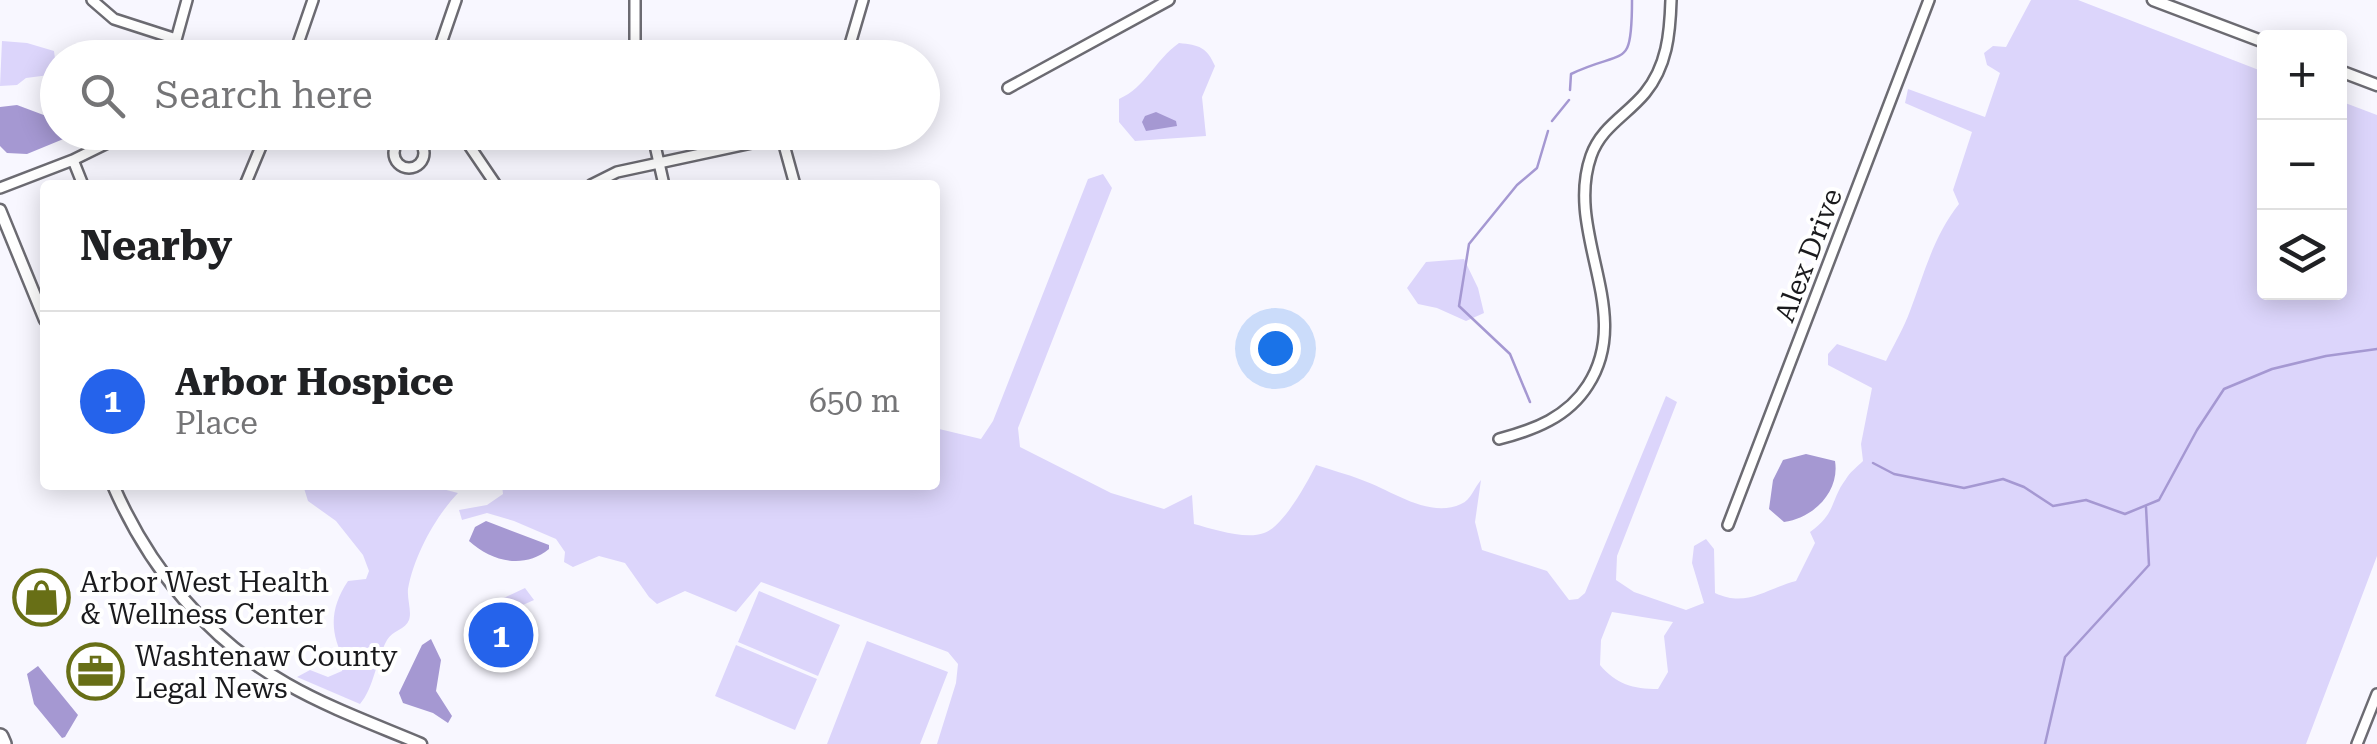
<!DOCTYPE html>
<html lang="en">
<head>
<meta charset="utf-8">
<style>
	body { margin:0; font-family:"Roboto Serif",serif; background:#f2f2f2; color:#202124 }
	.controls { position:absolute; right:30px; top:30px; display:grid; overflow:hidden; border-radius:10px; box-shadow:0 5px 25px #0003 }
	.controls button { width:90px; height:90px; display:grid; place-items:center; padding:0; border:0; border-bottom:2px solid #e0e0e0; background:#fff; color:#202124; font:50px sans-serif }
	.you { position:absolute; left:1275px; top:348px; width:35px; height:35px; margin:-25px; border:8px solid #fff; border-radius:50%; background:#1a73e8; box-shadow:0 0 0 15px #1a73e833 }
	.badge { display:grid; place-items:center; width:65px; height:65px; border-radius:50%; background:#2563eb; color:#fff; font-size:32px; font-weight:700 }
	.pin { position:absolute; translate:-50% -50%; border:5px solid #fff; box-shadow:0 2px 10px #0006 }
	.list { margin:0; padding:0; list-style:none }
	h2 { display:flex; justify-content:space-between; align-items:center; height:130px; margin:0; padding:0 40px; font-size:42px }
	h2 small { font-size:32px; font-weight:400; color:#757577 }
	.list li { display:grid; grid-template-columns:65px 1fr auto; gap:30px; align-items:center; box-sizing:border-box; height:180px; padding:0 40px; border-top:2px solid #e0e0e0 }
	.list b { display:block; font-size:38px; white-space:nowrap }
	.list p { margin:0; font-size:32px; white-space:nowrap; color:#757577 }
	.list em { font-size:32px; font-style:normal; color:#757577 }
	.icon { flex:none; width:55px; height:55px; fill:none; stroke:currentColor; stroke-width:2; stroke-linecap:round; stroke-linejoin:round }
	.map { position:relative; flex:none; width:2377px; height:744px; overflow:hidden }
	.search { position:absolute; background:#fff; box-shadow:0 5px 25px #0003; left:40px; top:40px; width:900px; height:110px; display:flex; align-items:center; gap:25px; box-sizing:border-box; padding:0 35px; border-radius:55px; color:#757577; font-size:38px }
	.panel { position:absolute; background:#fff; box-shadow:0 5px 25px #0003; left:40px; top:180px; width:900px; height:310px; border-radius:10px }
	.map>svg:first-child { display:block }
	.green { fill:#dcd5fb; fill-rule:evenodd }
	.water { fill:#a598d2 }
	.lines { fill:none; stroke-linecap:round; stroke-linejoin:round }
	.stream { stroke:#a598d2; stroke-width:2.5 }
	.minor-casing { stroke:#6c6b72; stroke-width:14 }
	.tertiary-casing { stroke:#6c6b72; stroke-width:15 }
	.motorway-casing { stroke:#6c6b72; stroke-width:20 }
	.minor { stroke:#fff; stroke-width:9 }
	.tertiary { stroke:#fff; stroke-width:10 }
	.motorway { stroke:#fff; stroke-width:15 }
	.labels { text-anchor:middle; stroke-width:8; stroke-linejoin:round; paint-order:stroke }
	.street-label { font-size:28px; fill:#1a1a1d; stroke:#fff }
	.poi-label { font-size:28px; fill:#1a1a1d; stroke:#fff; text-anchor:start }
</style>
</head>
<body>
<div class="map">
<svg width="2377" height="744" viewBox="0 0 2377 744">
	<rect width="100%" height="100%" fill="#f8f7ff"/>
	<!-- green -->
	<path class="green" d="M2031,0H2078L2264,72V292H2340V101L2377,115V556L2306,744H937L956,683L958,664L948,652L761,582L736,612L685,591L657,604L649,597L625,563L599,556L573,567L564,562L565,552L556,539L514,521L487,513L462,520L459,510L487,505L503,494L502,485H935V428L981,439L993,421L1088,179L1103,174L1112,188L1018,428L1020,447L1111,493L1164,509L1192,495L1194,524C1213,529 1245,540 1264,533C1283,527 1307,483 1316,465C1331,470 1347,474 1362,480C1391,490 1429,519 1461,504C1471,500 1474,488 1481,480L1475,522L1482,550L1547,571L1569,600L1578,599L1585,593L1666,396L1677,402L1617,556L1616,580L1634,592L1686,610L1704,603L1692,563L1694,546L1706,539L1714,549L1715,593C1747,608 1765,589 1796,581L1815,543L1810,532C1837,513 1830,500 1846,479C1850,472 1857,467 1863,461L1861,444L1872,388L1828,365V354L1837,344L1886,361C1894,344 1904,328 1910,311C1924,274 1934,235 1959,204L1953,190L1972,132L1905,103L1908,89L1985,117L2000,73L1987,65L1984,53L1993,46L2006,47ZM1612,612L1673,622L1664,636L1668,672L1658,689C1633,689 1616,684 1600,665L1601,640Z
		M2,41L27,43L54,51L57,74L26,78L17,85L0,86Z
		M1179,43C1199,45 1207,47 1215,66L1202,97L1206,136L1135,141L1119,122V99C1146,87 1154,61 1179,43Z
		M1464,259L1478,288L1484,313L1466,321L1437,308L1418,304L1407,288L1426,262Z
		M303,485H427L458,493C435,517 414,556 408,589C407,599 412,612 409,620C406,629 392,631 387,640C376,660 374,688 360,704L297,677L310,670L328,677L342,671L345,661C329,632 330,608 348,581L366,579L369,571L363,555L336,521L308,501Z
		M525,588L534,600L503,614L501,610L496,612L493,603Z
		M759,591L840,625L818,676L738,642Z
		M867,641L948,672L920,744H827Z
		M736,645L817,679L795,730L715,696Z"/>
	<!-- water -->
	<path class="water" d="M17,105L57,120L58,132L78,133L27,154L7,153L0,146V107Z
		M1156,112L1176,121L1177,126L1146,131L1142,122L1145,116Z
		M1806,454L1835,461C1840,491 1814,518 1784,522L1769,509L1773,480L1783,460Z
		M486,521L549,545V549C523,570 491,561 469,541L475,527Z
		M431,639L441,660L436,691L452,716L448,723L433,713L403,703L399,693L422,645Z
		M38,666L78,715L65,737L62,738L34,704L27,674Z"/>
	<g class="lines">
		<!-- stream -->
		<path class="stream" d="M1570,90L1571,74C1625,48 1632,72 1632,0
			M1552,121L1569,100
			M1530,402L1510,354L1459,306L1469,244L1517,185L1537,168L1548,131
			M1873,463L1894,474L1964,488L2003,479L2024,487L2053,506L2086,500L2125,514L2159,500L2197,430L2224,389L2272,369L2326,356L2377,349
			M2045,744L2065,657L2149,565L2146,507"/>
		<defs>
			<path id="minor" d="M92,0L114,19L176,39
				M171,58L187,0
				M293,58L313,0
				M436,58L456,0
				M635,58V0
				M846,58L863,0
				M1008,88L1169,0
				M460,132L496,185
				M652,132L664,185
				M781,134L795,185
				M394 153a15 15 0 1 1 30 0a15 15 0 1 1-30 0Z
				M421,143L436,132
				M73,160L83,185
				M245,185L267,132
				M591,185L617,172L766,140L786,132
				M0,188L73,160L130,132
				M1499,439C1534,430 1568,417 1588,385C1635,312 1564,233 1591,156C1601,127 1627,115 1645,93C1667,66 1670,34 1671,0
				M1728,525L1929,0
				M2357,744L2377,694"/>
			<path id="tertiary" d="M2153,0L2264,42
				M2340,71L2377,85
				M0,210L45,320
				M113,485C149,568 207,639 287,684C329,708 376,725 421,744"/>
			<path id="motorway" d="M0,737L3,744"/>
		</defs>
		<!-- minor casing -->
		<use href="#minor" class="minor-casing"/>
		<!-- tertiary casing -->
		<use href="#tertiary" class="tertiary-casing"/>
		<!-- motorway casing -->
		<use href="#motorway" class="motorway-casing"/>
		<!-- minor -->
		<use href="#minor" class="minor"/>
		<!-- tertiary -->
		<use href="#tertiary" class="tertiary"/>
		<!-- motorway -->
		<use href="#motorway" class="motorway"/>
	</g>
	<!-- icons -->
	<defs>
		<symbol id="shop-ring" viewBox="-11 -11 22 22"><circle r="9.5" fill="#fff" stroke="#686f16" stroke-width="1.5"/><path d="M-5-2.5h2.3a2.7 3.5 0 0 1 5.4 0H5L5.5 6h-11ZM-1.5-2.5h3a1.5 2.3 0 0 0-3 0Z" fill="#686f16"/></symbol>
		<symbol id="office-ring" viewBox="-11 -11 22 22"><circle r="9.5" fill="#fff" stroke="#686f16" stroke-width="1.5"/><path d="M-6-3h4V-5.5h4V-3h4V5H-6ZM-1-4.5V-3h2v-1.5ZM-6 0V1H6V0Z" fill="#686f16"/></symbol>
	</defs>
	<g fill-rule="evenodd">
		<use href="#shop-ring" x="10" y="566" width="63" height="63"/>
		<use href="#office-ring" x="64" y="640" width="63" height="63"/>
	</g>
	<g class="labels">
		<!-- street labels -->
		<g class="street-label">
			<text transform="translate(1808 255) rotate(-69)" y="10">Alex Drive</text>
		</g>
		<!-- poi labels -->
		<g class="poi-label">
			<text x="80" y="592">Arbor West Health<tspan x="80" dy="32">&amp; Wellness Center</tspan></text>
			<text x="135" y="666">Washtenaw County<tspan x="135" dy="32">Legal News</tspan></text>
		</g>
	</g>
</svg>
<div class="controls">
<button>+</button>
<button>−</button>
<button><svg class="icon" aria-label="layers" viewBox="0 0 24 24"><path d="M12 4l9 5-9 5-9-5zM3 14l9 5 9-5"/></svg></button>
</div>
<div class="you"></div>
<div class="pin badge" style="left:501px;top:635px">1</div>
<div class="search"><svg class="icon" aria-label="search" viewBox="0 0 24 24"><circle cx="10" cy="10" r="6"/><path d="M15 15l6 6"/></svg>Search here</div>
<section class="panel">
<h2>Nearby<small></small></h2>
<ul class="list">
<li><span class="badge">1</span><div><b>Arbor Hospice</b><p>Place</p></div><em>650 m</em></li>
</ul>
</section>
</div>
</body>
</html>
